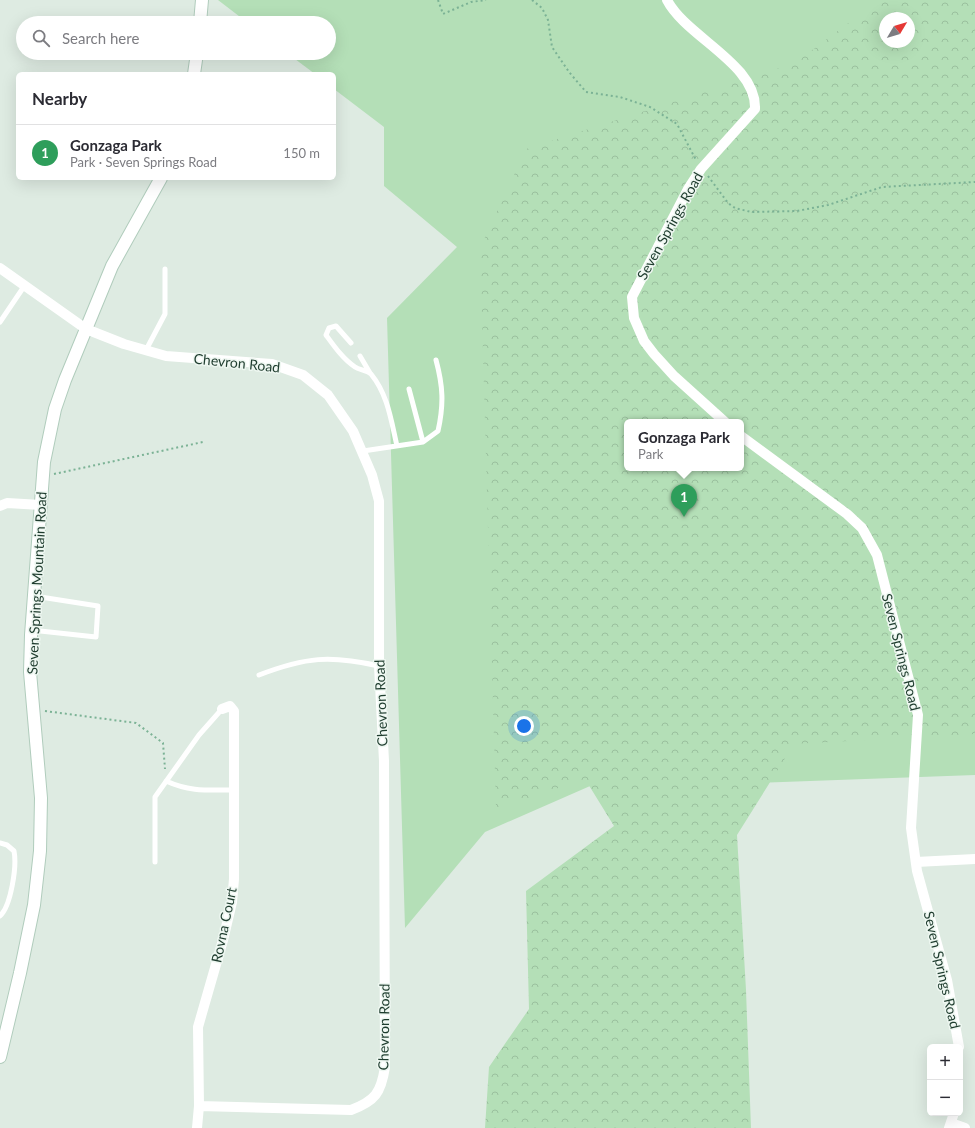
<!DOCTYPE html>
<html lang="en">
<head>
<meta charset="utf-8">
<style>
	body { margin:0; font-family:Lato,sans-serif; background:#f7f7f7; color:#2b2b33 }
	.controls { position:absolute; right:12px; bottom:12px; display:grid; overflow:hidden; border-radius:6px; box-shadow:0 4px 16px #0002 }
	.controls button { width:36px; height:36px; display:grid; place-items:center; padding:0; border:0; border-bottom:1px solid #e1e1e2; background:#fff; color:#2b2b33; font:20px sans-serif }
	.compass { position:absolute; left:879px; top:12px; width:36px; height:36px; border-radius:50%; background:#fff; box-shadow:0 4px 16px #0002; rotate:52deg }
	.you { position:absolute; left:524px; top:726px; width:14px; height:14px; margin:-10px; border:3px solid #fff; border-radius:50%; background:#1a73e8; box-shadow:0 0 0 6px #1a73e833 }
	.badge { display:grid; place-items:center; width:26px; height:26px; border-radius:50%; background:#fe5049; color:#fff; font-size:13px; font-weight:700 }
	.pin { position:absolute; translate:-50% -33px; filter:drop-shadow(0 1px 2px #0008) }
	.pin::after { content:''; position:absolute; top:21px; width:14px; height:12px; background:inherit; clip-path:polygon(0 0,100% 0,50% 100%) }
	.popup { position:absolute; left:624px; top:419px; width:120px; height:52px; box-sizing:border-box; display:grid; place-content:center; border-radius:6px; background:#fff; filter:drop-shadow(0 1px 3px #0005); font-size:13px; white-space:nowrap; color:#7c7c81 }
	.popup b { font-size:15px; color:#2b2b33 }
	.popup::after { content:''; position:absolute; left:50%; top:100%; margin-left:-8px; border:8px solid transparent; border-top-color:#fff }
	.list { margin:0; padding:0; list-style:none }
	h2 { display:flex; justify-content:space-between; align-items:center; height:52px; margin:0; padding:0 16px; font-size:17px }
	h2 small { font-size:13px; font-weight:400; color:#7c7c81 }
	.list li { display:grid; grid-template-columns:26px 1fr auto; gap:12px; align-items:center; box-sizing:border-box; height:56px; padding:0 16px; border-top:1px solid #e1e1e2 }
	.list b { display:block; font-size:15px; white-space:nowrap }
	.list p { margin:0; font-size:13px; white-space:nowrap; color:#7c7c81 }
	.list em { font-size:13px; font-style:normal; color:#7c7c81 }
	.icon { flex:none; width:22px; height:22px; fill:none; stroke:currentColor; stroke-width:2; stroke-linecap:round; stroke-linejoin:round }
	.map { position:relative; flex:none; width:975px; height:1128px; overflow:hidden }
	.search { position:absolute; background:#fff; box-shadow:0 4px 16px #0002; left:16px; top:16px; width:320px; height:44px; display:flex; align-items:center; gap:10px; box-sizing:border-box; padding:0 14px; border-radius:22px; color:#7c7c81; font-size:15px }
	.panel { position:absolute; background:#fff; box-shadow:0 4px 16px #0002; left:16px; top:72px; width:320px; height:108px; border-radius:6px }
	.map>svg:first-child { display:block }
	.green { fill:#b4dfb7; fill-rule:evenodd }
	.forest { fill:url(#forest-crowns); fill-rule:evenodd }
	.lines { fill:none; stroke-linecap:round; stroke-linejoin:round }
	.secondary-casing { stroke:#b0ccbc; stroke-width:14 }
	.path { stroke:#7bb295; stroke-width:2; stroke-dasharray:2 3; stroke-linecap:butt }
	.lane { stroke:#fff; stroke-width:5 }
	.street { stroke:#fff; stroke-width:10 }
	.secondary { stroke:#fff; stroke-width:12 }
	.labels { text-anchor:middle; stroke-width:3; stroke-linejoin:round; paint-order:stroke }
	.street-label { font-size:14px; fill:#1e3c2e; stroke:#eef7f1 }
</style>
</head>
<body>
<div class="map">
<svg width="975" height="1128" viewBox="0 0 975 1128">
	<defs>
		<pattern id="forest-crowns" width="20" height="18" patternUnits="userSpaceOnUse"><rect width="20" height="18" fill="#b4dfb7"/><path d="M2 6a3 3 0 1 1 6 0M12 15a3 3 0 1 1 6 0" fill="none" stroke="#9ac09e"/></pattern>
	</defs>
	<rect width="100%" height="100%" fill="#deebe2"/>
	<!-- green -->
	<path class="green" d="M218,0H975V775L758,783L750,716L485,832L405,928L387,318L457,247L384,186V127L334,89V74H315L287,53H329V23H248ZM885,18H909V42H885ZM627,422H741V468H627Z"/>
	<!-- forest -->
	<path class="forest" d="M879,0H975V734L794,744L737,835L746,990L751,1128H485L489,1067L529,1009L526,891L614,826L585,779L496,809L480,248L526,149L795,63ZM885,18H909V42H885ZM627,422H741V468H627Z"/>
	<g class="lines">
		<defs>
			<path id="secondary" d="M200,23L202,0
				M194,74L197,53
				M0,1057L20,973L34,905L40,851L41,798L30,672L31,635L44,462L55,409L65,380L112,266L161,178"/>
		</defs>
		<!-- secondary casing -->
		<use href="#secondary" class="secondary-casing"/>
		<!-- path -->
		<path class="path" d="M438,0L443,14L471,2L486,0
			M532,0L542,8L548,20L552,47L569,72L586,92L620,97L650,107L677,124L696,160
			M708,176L728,203L735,208L751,212L797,211L828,205L882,187L975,182
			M54,474L203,442
			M45,711L136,723L163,743L165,769"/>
		<!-- lane -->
		<path class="lane" d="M0,322L25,285
			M351,343L336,326L329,328L326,335C334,346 343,359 355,367C359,370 367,370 371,374C388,395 391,420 397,446
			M146,350L165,314V269
			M360,356L370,373
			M409,389L423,442
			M363,451L423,442L438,431C444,404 443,386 436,360
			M31,630L96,637L98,606L34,596
			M259,675C306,657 330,655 379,666
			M166,781C190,792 208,790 234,790
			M0,843L7,845L14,851C17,866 11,906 0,916
			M155,862V797L199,735L222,709"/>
		<!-- street -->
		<path class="street" d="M667,0C686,37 757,64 755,109L701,169L688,189L632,297L634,318L644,341L654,354L674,376L725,422
			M0,268L86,329L124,344L166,356L272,364L303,375L328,395L353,431L372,475L379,501V666L384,761L385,1067C381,1093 375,1101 351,1110L199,1106
			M741,436L847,514L862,528L877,555L918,715L911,828L917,871L947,980L959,1047
			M0,506L7,503L41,505
			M916,862L975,859
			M951,1123L965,1128
			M197,1128L199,1106L198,1027L223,940L232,902L234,879V711L230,706L222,709
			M949,1128L954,1113"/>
		<!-- secondary -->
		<use href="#secondary" class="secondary"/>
	</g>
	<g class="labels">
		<!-- street labels -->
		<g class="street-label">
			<text transform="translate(670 226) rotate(-61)" y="5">Seven Springs Road</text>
			<text transform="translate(237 363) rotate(6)" y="5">Chevron Road</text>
			<text transform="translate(37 583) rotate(-87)" y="5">Seven Springs Mountain Road</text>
			<text transform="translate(901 652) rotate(76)" y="5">Seven Springs Road</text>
			<text transform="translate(381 703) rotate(-92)" y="5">Chevron Road</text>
			<text transform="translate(224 925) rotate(-78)" y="5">Rovna Court</text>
			<text transform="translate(942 970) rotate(77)" y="5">Seven Springs Road</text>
			<text transform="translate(384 1027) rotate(-89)" y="5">Chevron Road</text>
		</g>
	</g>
</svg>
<div class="controls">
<button>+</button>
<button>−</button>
</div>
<svg class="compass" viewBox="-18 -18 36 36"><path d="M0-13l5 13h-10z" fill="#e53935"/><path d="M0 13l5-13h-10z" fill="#7c7c81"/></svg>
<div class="you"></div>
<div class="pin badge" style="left:684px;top:517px;background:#2e9e5b">1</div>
<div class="popup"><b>Gonzaga Park</b>Park</div>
<div class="search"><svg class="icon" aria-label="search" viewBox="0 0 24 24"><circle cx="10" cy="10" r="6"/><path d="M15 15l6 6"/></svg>Search here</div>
<section class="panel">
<h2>Nearby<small></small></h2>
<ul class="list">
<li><span class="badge" style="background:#2e9e5b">1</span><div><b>Gonzaga Park</b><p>Park · Seven Springs Road</p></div><em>150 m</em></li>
</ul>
</section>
</div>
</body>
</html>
